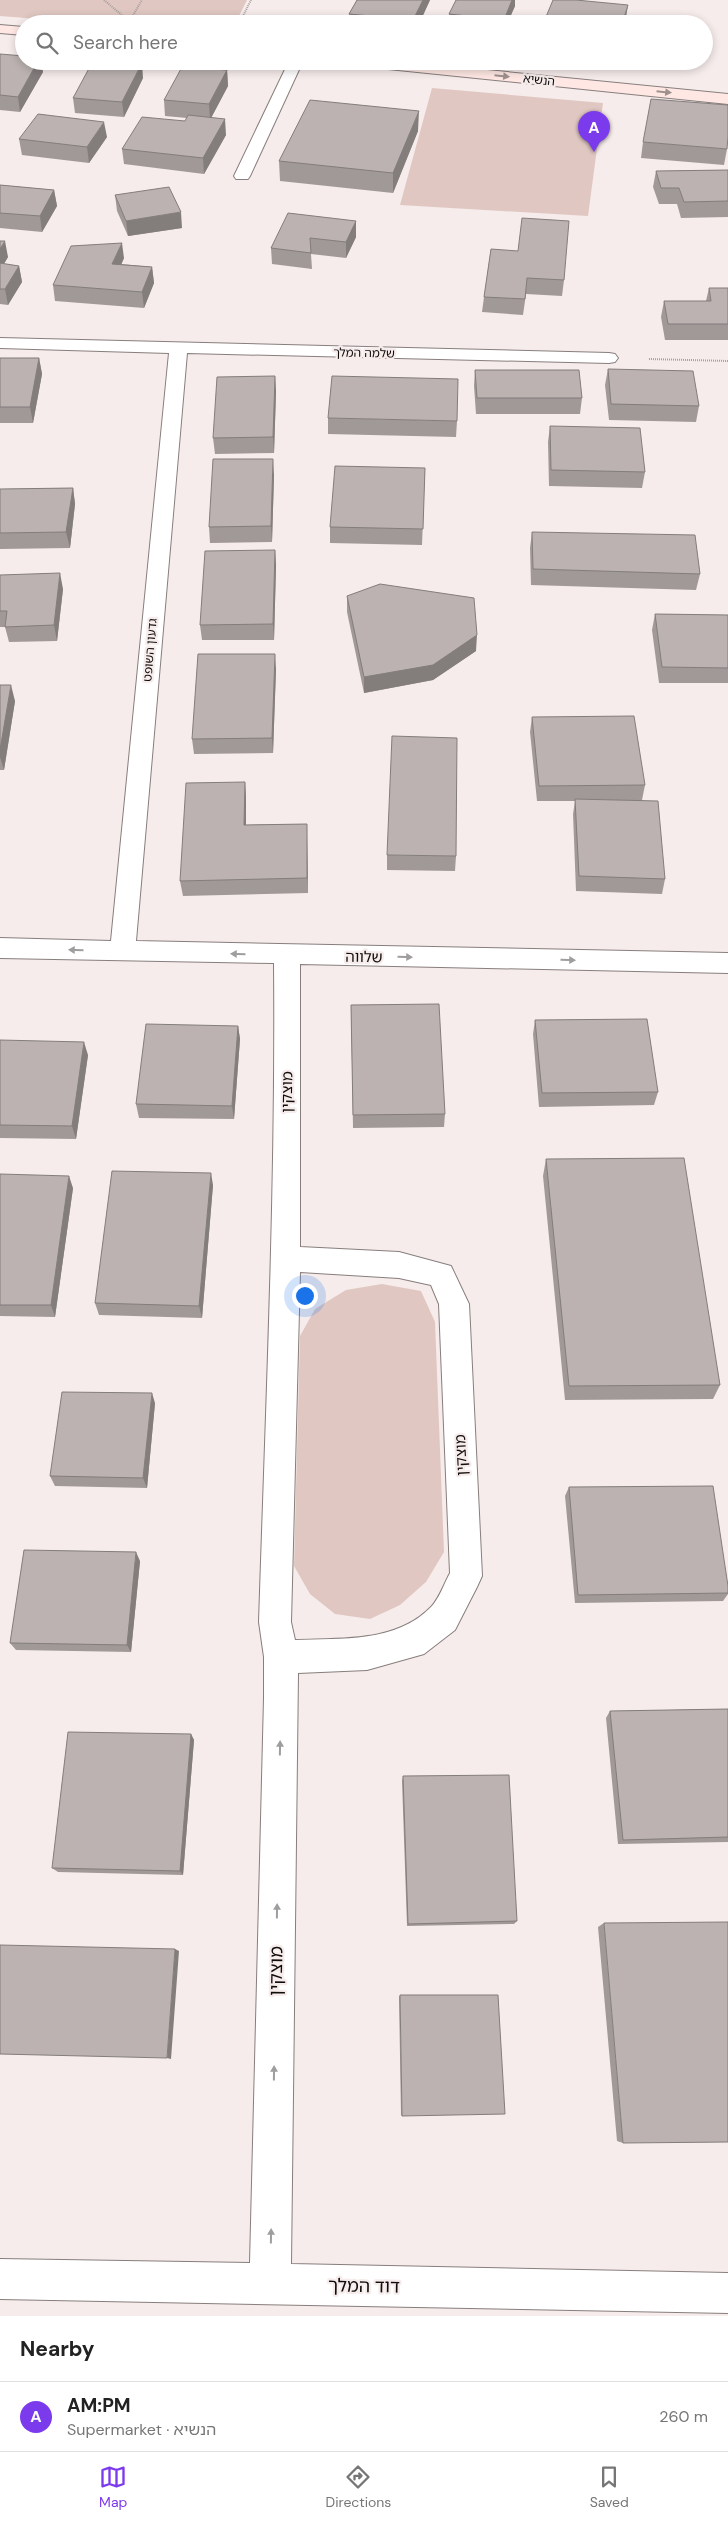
<!DOCTYPE html>
<html lang="en">
<head>
<meta charset="utf-8">
<style>
	body { margin:0; font-family:"DM Sans","Noto Sans Hebrew",sans-serif; background:#f2f2f2; color:#222 }
	.you { position:absolute; left:304px; top:1295px; width:18px; height:18px; margin:-12px; border:4px solid #fff; border-radius:50%; background:#1a73e8; box-shadow:0 0 0 8px #1a73e833 }
	.badge { display:grid; place-items:center; width:32px; height:32px; border-radius:50%; background:#7c3aed; color:#fff; font-size:16px; font-weight:700 }
	.pin { position:absolute; translate:-50% -41px; filter:drop-shadow(0 1px 2px #0008) }
	.pin::after { content:''; position:absolute; top:26px; width:18px; height:15px; background:inherit; clip-path:polygon(0 0,100% 0,50% 100%) }
	.list { margin:0; padding:0; list-style:none }
	h2 { display:flex; justify-content:space-between; align-items:center; height:65px; margin:0; padding:0 20px; font-size:21px }
	h2 small { font-size:16px; font-weight:400; color:#767676 }
	.list li { display:grid; grid-template-columns:32px 1fr auto; gap:15px; align-items:center; box-sizing:border-box; height:70px; padding:0 20px; border-top:1px solid #e0e0e0 }
	.list b { display:block; font-size:19px; white-space:nowrap }
	.list p { margin:0; font-size:16px; white-space:nowrap; color:#767676 }
	.list em { font-size:16px; font-style:normal; color:#767676 }
	.icon { flex:none; width:28px; height:28px; fill:none; stroke:currentColor; stroke-width:2; stroke-linecap:round; stroke-linejoin:round }
	.map { position:relative; flex:none; width:728px; height:2316px; overflow:hidden }
	.search { position:absolute; background:#fff; box-shadow:0 2px 8px #0003; left:15px; right:15px; top:15px; height:55px; display:flex; align-items:center; gap:12px; box-sizing:border-box; padding:0 18px; border-radius:28px; color:#767676; font-size:19px }
	.sheet { height:135px; background:#fff }
	nav { display:flex; justify-content:space-around; align-items:center; box-sizing:border-box; height:70px; border-top:1px solid #e0e0e0; background:#fff; font-size:14px; color:#767676 }
	nav a { display:grid; justify-items:center; gap:2px }
	nav .on { color:#7c3aed }
	.map>svg:first-child { display:block }
	.green { fill:#e0c7c2 }
	.lines { fill:none; stroke-linecap:round; stroke-linejoin:round }
	.lane-casing { stroke:#877e7d; stroke-width:2 }
	.street-casing { stroke:#877e7d; stroke-width:2 }
	.secondary-casing { stroke:#877e7d; stroke-width:2 }
	.path { stroke:#a8a09f; stroke-width:2; stroke-dasharray:1 1; stroke-linecap:butt }
	.lane { fill:#fff; fill-rule:evenodd }
	.street { fill:#fff; fill-rule:evenodd }
	.secondary { fill:#ffe8e4; fill-rule:evenodd }
	.wall { fill:#a19998 }
	.shaded-wall { fill:#837d7c }
	.building { fill:#bbb2b1; stroke:#837d7c }
	.oneway { fill:#9f908d }
	.oneway2 { fill:#9f9e9d }
	.labels { text-anchor:middle; stroke-width:4.5; stroke-linejoin:round; paint-order:stroke }
	.far-street-label { font-size:12px; fill:#0f0c0b; stroke:#f6eceb }
	.street-label { font-size:15px; fill:#0f0c0b; stroke:#f6eceb }
	.near-street-label { font-size:18px; fill:#0f0c0b; stroke:#f6eceb }
</style>
</head>
<body>
<div class="map">
<svg width="728" height="2316" viewBox="0 0 728 2316">
	<rect width="100%" height="100%" fill="#f6eceb"/>
	<!-- green -->
	<path class="green" d="M0,0H247L235,24H103L0,16Z
		M432,88L603,103L588,216L400,205Z
		M382,1284L421,1291L435,1322L444,1552L426,1582L400,1605L370,1619L335,1614L310,1594L294,1566L300,1336L315,1309L346,1290Z"/>
	<g class="lines">
		<defs>
			<path id="lane" d="M289,61H303L250,176L248,179H236L234,176Z"/>
			<path id="street" d="M0,338L609,353L615,354L618,358L615,362L609,363L187,353L136,941L728,953V973L300,964V1247L399,1252L451,1266L469,1304L482,1576L477,1587L455,1630L424,1654L367,1670L298,1673L291,2264L728,2273V2313L0,2299V2259L250,2263L264,1698V1657L259,1622C266,1402 276,1183 274,963L0,958V938L111,941L169,353L0,348ZM300,1272L399,1278L431,1285L439,1304L450,1573C444,1584 439,1599 431,1607C396,1643 341,1638 295,1640L291,1622Z"/>
			<path id="secondary" d="M0,25L24,27V35L0,33Z
				M342,61H396L728,94V104L349,65Z"/>
		</defs>
		<!-- lane casing -->
		<use href="#lane" class="lane-casing"/>
		<!-- street casing -->
		<use href="#street" class="street-casing"/>
		<!-- secondary casing -->
		<use href="#secondary" class="secondary-casing"/>
		<!-- path -->
		<path class="path" d="M104,0L129,21
			M128,24L142,0
			M239,24L251,0
			M649,359L728,361"/>
		<!-- lane -->
		<use href="#lane" class="lane"/>
		<!-- street -->
		<use href="#street" class="street"/>
		<!-- secondary -->
		<use href="#secondary" class="secondary"/>
	</g>
	<!-- wall -->
	<path class="wall" d="M357,0H430L419,24H349V14Z
		M456,0H515V6L507,24H449V14Z
		M0,54L43,72L20,112L0,110Z
		M227,70L228,86L211,118L226,135L204,174L124,164L122,149L185,121L187,118L165,116L164,100Z
		M143,78L124,117L75,113L73,98Z
		M418,131L393,193L280,181L279,161Z
		M107,137L89,163L22,155L19,139Z
		M643,142L727,149L724,165L641,158Z
		M728,170V217L681,218L677,204H659L653,187L656,171Z
		M0,185L54,190L57,206L42,232L0,228Z
		M115,195L182,228L128,236L117,211Z
		M356,221V237L346,258L311,254L312,269L272,264L271,248Z
		M0,241L8,257L4,264L19,266L22,282L8,305L0,304Z
		M491,249L564,280L562,296L526,294L523,315L482,312L484,297Z
		M124,258L121,264L152,267L154,283L144,308L55,301L53,285Z
		M709,288H728V340H665L661,317L664,301H706Z
		M0,358H39L42,374L33,423H0Z
		M608,369L699,406L696,422L609,420L605,385Z
		M475,370L582,398L580,414H476L474,386Z
		M275,376L276,392L274,453L215,454L213,438Z
		M328,418L457,421L456,437L328,434Z
		M550,426L645,472L642,488L549,486L548,442Z
		M425,468L422,545L330,543V527Z
		M274,475L272,542L210,543L209,527Z
		M73,488L75,504L70,548L0,549V489Z
		M532,532L700,574L696,590L531,585L530,548Z
		M275,550L276,566L274,640H202L200,625Z
		M0,575L63,589L57,641L9,642L5,627H0Z
		M347,596L476,651L433,680L364,693L347,612Z
		M655,614L728,615V683H659L652,630Z
		M276,669L273,753L194,754L192,739Z
		M0,685L15,701L4,770H0Z
		M532,717L645,785L642,800L665,879L662,894L576,891L573,814L575,801H537L530,732Z
		M245,782L246,798V825L307,824L308,893L183,896L180,881Z
		M387,855L456,856L455,871L387,870Z
		M351,1005L445,1114L444,1127L353,1128Z
		M535,1020L658,1092L654,1105L539,1107L533,1034Z
		M238,1026L240,1039L234,1119L139,1118L136,1104Z
		M0,1040L88,1055L76,1139L0,1138Z
		M546,1159L720,1385L713,1399L565,1400L543,1176Z
		M0,1174L73,1188L55,1317L0,1316Z
		M213,1185L202,1318L99,1315L95,1303Z
		M155,1403L147,1488L55,1486L50,1476Z
		M569,1487L728,1586V1594L723,1601L575,1603L565,1496Z
		M140,1561L131,1652L16,1650L10,1643Z
		M728,1709V1842L618,1844L606,1718L610,1711Z
		M191,1734L194,1740L183,1875L58,1872L52,1868Z
		M403,1776L517,1921L514,1924L407,1926L402,1781Z
		M604,1923L623,2143L617,2141L598,1927Z
		M400,1995L402,2116L401,2115L399,1997Z"/>
	<!-- shaded-wall -->
	<path class="shaded-wall" d="M423,0H430L419,24H413V20Z
		M512,0H515V6L507,24H503L504,20Z
		M628,5L625,24H622Z
		M38,61H42L43,72L20,112L18,97Z
		M142,63L143,78L124,117L122,102Z
		M227,70L228,86L210,120L209,104Z
		M419,111L418,131L393,193V173Z
		M225,119L226,135L204,174L203,158Z
		M104,122L107,137L89,163L87,147Z
		M54,190L57,206L42,232L40,216Z
		M181,212L182,228L128,236L126,221Z
		M356,221V237L346,258V242Z
		M5,241L8,257L0,270V249Z
		M122,243L124,258L115,280L112,264Z
		M19,266L22,282L8,305L5,289Z
		M152,267L154,283L144,308L142,292Z
		M39,358L42,374L33,423L30,407Z
		M275,376L276,392L274,453L273,437Z
		M273,459L274,475L272,542L271,526Z
		M73,488L75,504L70,548L66,532Z
		M275,550L276,566L274,640L273,624Z
		M60,573L63,589L57,641L54,625Z
		M477,635L476,651L433,680L364,693V677Z
		M275,654L276,669L273,753L272,738Z
		M11,685L15,701L4,770L0,757V750Z
		M245,782L246,798V840L244,825Z
		M307,824V839L308,893L307,878Z
		M238,1026L240,1039L234,1119L232,1106Z
		M84,1042L88,1055L76,1139L72,1126Z
		M211,1173L213,1185L202,1318L199,1306Z
		M69,1176L73,1188L55,1317L51,1305Z
		M152,1393L155,1403L147,1488L143,1478Z
		M136,1552L140,1561L131,1652L127,1645Z
		M191,1734L194,1740L183,1875L180,1871Z
		M175,1949L179,1951L171,2059L167,2058Z"/>
	<!-- building -->
	<path class="building" d="M357,0H423L413,20L349,14Z
		M456,0H512L504,20L449,14Z
		M553,0H576L628,5L622,24H543Z
		M0,54L24,56V61H38L18,97L0,95Z
		M93,61H115L142,63L122,102L73,98Z
		M182,67L227,70L209,104L164,100Z
		M651,99L728,105V136L727,149L643,142Z
		M310,100L419,111L393,173L279,161Z
		M38,114L104,122L87,147L19,139Z
		M188,115L225,119L203,158L122,149L142,117L185,121Z
		M728,170V201L684,202L679,188H661L656,171Z
		M0,185L54,190L40,216L0,213Z
		M169,187L181,212L126,221L115,195Z
		M288,213L356,221L346,242L310,238L311,253L271,248Z
		M522,218L569,221L564,280L527,278L525,299L484,297L491,249L518,251Z
		M0,241H5L0,249Z
		M122,243L112,264L152,267L142,292L53,285L71,246Z
		M0,263L19,266L5,289H0Z
		M709,288H728V324H668L664,301H711Z
		M0,358H39L30,407H0Z
		M608,369L693,371L699,406L611,404Z
		M475,370H579L582,398H477Z
		M275,376L273,437L213,438L217,377Z
		M332,376L458,379L457,421L328,418Z
		M550,426L640,428L645,472L551,470Z
		M213,459H273L271,526L209,527Z
		M335,466L425,468L423,529L330,527Z
		M73,488L66,532L0,533V489Z
		M532,532L695,535L700,574L533,569Z
		M275,550L273,624L200,625L205,551Z
		M60,573L54,625L5,627L7,611H0V575Z
		M380,584L474,598L477,635L433,665L364,677L347,596Z
		M655,614L728,615V668L662,667Z
		M198,654H275L272,738L192,739Z
		M0,685H11L0,750Z
		M634,716L645,785L539,786L532,717Z
		M392,736L457,738L456,856L387,855Z
		M245,782L244,825L307,824V878L180,881L186,783Z
		M575,799L658,801L665,879L579,876Z
		M439,1004L445,1114L353,1115L351,1005Z
		M647,1019L658,1092L542,1093L535,1020Z
		M146,1024L238,1026L232,1106L136,1104Z
		M0,1040L84,1042L72,1126L0,1125Z
		M684,1158L720,1385L569,1386L546,1159Z
		M112,1171L211,1173L199,1306L95,1303Z
		M0,1174L69,1176L51,1305H0Z
		M62,1392L152,1393L143,1478L50,1476Z
		M713,1486L728,1586V1593L578,1595L569,1487Z
		M24,1550L136,1552L127,1645L10,1643Z
		M728,1709V1837L623,1840L610,1711Z
		M68,1732L191,1734L180,1871L52,1868Z
		M509,1775L517,1921L408,1924L403,1776Z
		M728,1922V2142L623,2143L604,1923Z
		M0,1945L175,1949L167,2058L0,2054Z
		M400,1995H498L505,2114L402,2116Z"/>
	<!-- one-way arrows -->
	<defs><path id="oneway-solid" d="M-6-.8H1V-3.2L6.5 0L1 3.2V.8H-6Z" transform="scale(1.25)"/></defs>
	<g class="oneway">
		<use href="#oneway-solid" transform="translate(502 76) rotate(6)"/>
		<use href="#oneway-solid" transform="translate(664 92) rotate(6)"/>
	</g>
	<g class="oneway2">
		<use href="#oneway-solid" transform="translate(76 950) rotate(-179)"/>
		<use href="#oneway-solid" transform="translate(238 954) rotate(-179)"/>
		<use href="#oneway-solid" transform="translate(405 957) rotate(1)"/>
		<use href="#oneway-solid" transform="translate(568 960) rotate(1)"/>
		<use href="#oneway-solid" transform="translate(280 1748) rotate(-89)"/>
		<use href="#oneway-solid" transform="translate(277 1911) rotate(-89)"/>
		<use href="#oneway-solid" transform="translate(274 2073) rotate(-89)"/>
		<use href="#oneway-solid" transform="translate(271 2236) rotate(-89)"/>
	</g>
	<g class="labels">
		<!-- far-street labels -->
		<g class="far-street-label">
			<text transform="translate(539 80) rotate(6)" y="4">הנשיא</text>
			<text transform="translate(364 353) rotate(1)" y="4">שלמה המלך</text>
			<text transform="translate(150 650) rotate(-85)" y="4">גדעון השופט</text>
		</g>
		<!-- street labels -->
		<g class="street-label">
			<text transform="translate(364 957) rotate(1)" y="5">שלווה</text>
			<text transform="translate(287 1092) rotate(-89)" y="5">מוצקין</text>
			<text transform="translate(461 1455) rotate(-93)" y="5">מוצקין</text>
		</g>
		<!-- near-street labels -->
		<g class="near-street-label">
			<text transform="translate(276 1971) rotate(-89)" y="6">מוצקין</text>
			<text transform="translate(364 2286) rotate(1)" y="6">דוד המלך</text>
		</g>
	</g>
</svg>
<div class="you"></div>
<div class="pin badge" style="left:594px;top:152px">A</div>
<div class="search"><svg class="icon" aria-label="search" viewBox="0 0 24 24"><circle cx="10" cy="10" r="6"/><path d="M15 15l6 6"/></svg>Search here</div>
</div>
<section class="sheet">
<h2>Nearby<small></small></h2>
<ul class="list">
<li><span class="badge">A</span><div><b>AM:PM</b><p>Supermarket · הנשיא</p></div><em>260 m</em></li>
</ul>
</section>
<nav>
<a class="on"><svg class="icon" aria-label="map" viewBox="0 0 24 24"><path d="M3 6l6-2 6 2 6-2v14l-6 2-6-2-6 2zM9 4v14M15 6v14"/></svg>Map</a>
<a><svg class="icon" aria-label="directions" viewBox="0 0 24 24"><path d="M12 3l9 9-9 9-9-9zM9 14v-3h6M13 9l2 2-2 2"/></svg>Directions</a>
<a><svg class="icon" aria-label="saved" viewBox="0 0 24 24"><path d="M7 4h10v16l-5-4-5 4z"/></svg>Saved</a>
</nav>
</body>
</html>
